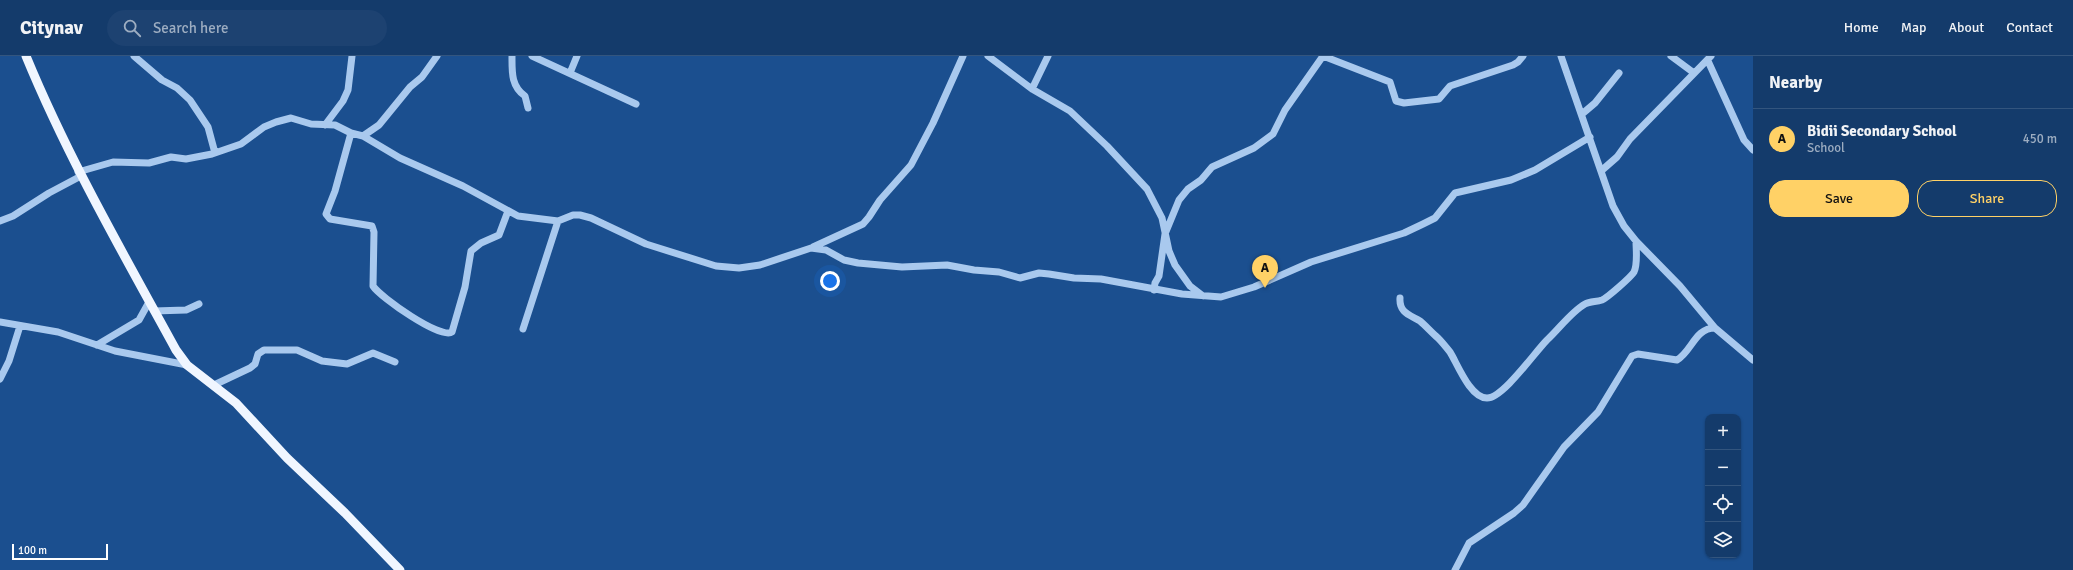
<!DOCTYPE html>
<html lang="en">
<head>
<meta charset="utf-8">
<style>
	body { margin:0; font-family:Signika,sans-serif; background:#1d4271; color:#f1f3f6 }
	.controls { position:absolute; right:12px; bottom:12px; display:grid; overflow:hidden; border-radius:8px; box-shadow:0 1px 3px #0004 }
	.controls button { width:36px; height:36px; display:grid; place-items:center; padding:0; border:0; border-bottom:1px solid #33557e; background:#143b6b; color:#f1f3f6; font:20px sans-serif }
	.scale { position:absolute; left:12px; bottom:10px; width:96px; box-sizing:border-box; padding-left:4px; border:2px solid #fff; border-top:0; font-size:11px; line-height:14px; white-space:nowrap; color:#fff; -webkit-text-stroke:3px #1b4f8f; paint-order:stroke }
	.you { position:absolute; left:830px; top:225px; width:14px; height:14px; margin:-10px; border:3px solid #fff; border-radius:50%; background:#1a73e8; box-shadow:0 0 0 6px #1a73e833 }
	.badge { display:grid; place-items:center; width:26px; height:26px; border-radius:50%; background:#ffd166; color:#111; font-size:13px; font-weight:700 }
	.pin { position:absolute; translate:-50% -33px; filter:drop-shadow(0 1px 2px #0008) }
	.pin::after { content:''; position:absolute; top:21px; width:14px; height:12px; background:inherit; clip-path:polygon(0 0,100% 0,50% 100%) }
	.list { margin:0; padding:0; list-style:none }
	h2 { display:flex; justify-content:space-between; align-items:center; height:52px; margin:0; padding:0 16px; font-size:17px }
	h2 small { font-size:13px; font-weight:400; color:#9dadc1 }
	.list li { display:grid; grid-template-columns:26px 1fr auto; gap:12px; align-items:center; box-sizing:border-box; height:60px; padding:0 16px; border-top:1px solid #33557e }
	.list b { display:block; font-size:15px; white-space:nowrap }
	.list p { margin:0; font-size:13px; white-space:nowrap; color:#9dadc1 }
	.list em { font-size:13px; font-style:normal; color:#9dadc1 }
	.actions { display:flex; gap:8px; padding:12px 16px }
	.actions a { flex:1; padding:9px 0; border:1px solid #ffd166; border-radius:16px; text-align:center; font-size:14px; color:#ffd166 }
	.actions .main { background:#ffd166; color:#111 }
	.icon { flex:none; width:22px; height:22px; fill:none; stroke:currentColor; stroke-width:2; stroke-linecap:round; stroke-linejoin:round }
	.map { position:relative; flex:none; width:1753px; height:514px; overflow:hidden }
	header { display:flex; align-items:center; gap:24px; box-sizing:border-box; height:56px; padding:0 20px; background:#143b6b; border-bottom:1px solid #33557e }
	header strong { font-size:19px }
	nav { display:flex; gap:22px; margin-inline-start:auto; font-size:14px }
	.search { width:280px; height:36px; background:#1d4271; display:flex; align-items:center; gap:10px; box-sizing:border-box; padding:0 14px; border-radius:22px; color:#9dadc1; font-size:15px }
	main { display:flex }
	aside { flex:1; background:#143b6b }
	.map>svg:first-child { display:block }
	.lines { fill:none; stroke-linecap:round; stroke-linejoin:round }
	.minor { stroke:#a9c9ee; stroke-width:7 }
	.major { stroke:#f0f6ff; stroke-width:9 }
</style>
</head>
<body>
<header>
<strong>Citynav</strong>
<div class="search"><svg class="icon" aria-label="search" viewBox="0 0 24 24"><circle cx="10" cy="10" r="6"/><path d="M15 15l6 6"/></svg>Search here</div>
<nav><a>Home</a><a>Map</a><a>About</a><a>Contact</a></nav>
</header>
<main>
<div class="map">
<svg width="1753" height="514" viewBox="0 0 1753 514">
	<rect width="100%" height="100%" fill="#1b4f8f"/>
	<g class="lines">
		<!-- minor -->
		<path class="minor" d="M134,0L162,24L177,32L190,44L208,71L215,97
			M512,0C512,16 511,30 525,40L528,52
			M532,0L636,48
			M988,0L1032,33L1070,55L1107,90L1147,133L1162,162L1169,195L1175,209L1190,230L1203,240
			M1323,0L1390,26L1396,45L1404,47L1439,43L1450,30L1513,9L1518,6L1523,0
			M1561,0L1613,150L1624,170L1636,185L1680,230L1715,272L1753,304
			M1671,0L1694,17
			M1708,5L1744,84L1753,94
			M570,17L577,0
			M1032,33L1048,0
			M1582,58L1595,47L1619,17
			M325,69L343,45L348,34L352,0
			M351,77L335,135L326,158L330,163L372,170L374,176L373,230C380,241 441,284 452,276L465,231L471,195L481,187L499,179L508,155
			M363,80L379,69L410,31L422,21L437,0
			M1601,115L1617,101L1630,83L1711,0
			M78,116L113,106L149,107L171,101L186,103L212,98L241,88L264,71L276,66L291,62L311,68L335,69L351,77L363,80L400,102L463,130L518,160L558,165L573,159H580L591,162L646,188L716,210L739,212L760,209L811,192L826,194L844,204L858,207L902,211L947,209L974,214L999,216L1020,222L1039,217L1049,218L1074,222L1101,223L1182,238L1221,241L1254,231L1311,206L1404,177L1423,168L1435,162L1455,137L1511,124L1535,114L1590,81
			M0,165L13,160L49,137L81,120
			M813,191L863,168L869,161L880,144L911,109L933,67L963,0
			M1154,234L1155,227L1159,220L1165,178L1179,144L1188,133L1201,124L1212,111L1254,92L1273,78L1285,54L1323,0
			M1400,242C1399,257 1410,259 1420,265C1426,270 1432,277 1438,282C1442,286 1446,291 1450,296C1457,307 1470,342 1487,342C1503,342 1535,296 1547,284C1559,273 1571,256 1585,248C1590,245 1596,246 1602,244C1607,242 1631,221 1634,216C1638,208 1636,194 1636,185
			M154,255L186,254L199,248
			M0,266L58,276L115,295L187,309
			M523,273L558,165
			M97,289L139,264L149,246
			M0,323L9,305L20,270
			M214,329L250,312L255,308L258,298L264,294H297L322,305L347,308L373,297L395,306
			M1455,514L1469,487L1514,457L1523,449L1564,391L1598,356L1632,300L1638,298L1677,304C1692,295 1695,272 1715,272"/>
		<!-- major -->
		<path class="major" d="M26,0C68,102 123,197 176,294L187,309L236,347L287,402L345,457L400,514"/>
	</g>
</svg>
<div class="controls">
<button>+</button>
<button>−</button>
<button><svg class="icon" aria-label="locate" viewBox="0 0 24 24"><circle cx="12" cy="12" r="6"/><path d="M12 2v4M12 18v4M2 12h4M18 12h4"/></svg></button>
<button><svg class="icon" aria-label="layers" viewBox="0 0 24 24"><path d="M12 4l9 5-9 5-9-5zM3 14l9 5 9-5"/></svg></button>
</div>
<div class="scale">100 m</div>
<div class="you"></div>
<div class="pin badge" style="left:1265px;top:232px">A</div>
</div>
<aside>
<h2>Nearby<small></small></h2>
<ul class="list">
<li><span class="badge">A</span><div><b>Bidii Secondary School</b><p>School</p></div><em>450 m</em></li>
</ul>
<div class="actions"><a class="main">Save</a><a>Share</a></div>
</aside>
</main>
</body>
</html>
